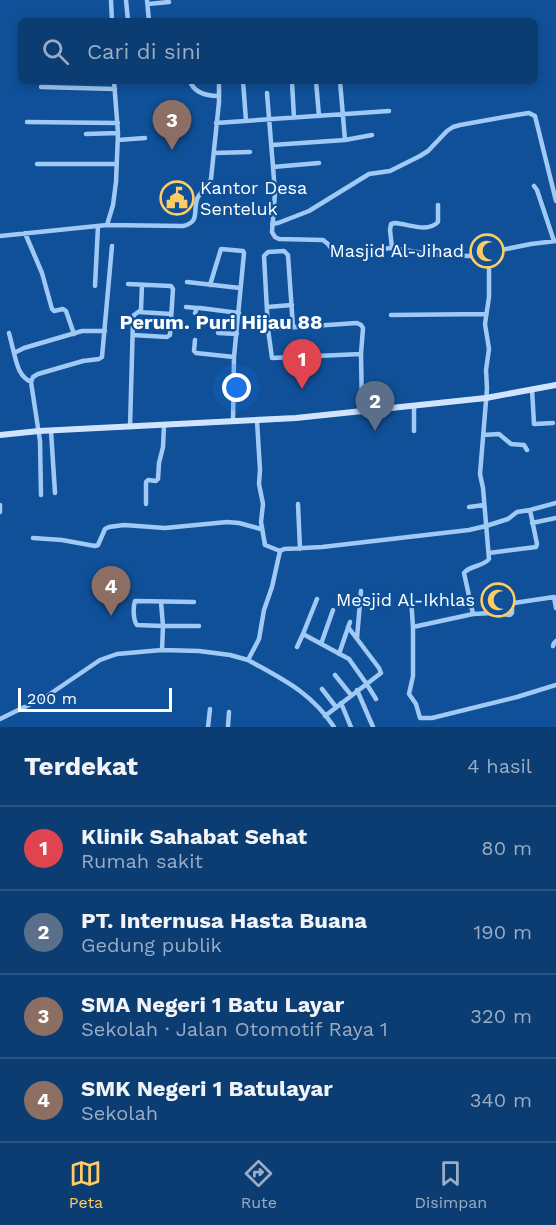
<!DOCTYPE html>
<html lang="id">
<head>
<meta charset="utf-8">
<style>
	body { margin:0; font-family:"Work Sans",sans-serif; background:#19477a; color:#f1f3f6 }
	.scale { position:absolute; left:18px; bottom:15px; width:154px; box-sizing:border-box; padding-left:6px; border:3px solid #fff; border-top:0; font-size:16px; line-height:21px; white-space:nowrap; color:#fff; -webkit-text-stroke:4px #0f5098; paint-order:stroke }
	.you { position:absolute; left:237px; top:388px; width:21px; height:21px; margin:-15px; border:4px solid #fff; border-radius:50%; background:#1a73e8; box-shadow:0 0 0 9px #1a73e833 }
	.badge { display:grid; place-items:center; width:39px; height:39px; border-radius:50%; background:#ffcc63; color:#fff; font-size:20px; font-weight:700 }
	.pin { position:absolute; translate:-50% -50px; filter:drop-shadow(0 2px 3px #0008) }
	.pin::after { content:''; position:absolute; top:32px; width:21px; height:18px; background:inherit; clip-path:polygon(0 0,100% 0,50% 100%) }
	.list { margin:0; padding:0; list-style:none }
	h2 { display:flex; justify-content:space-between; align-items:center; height:78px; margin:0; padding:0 24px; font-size:26px }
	h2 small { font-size:20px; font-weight:400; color:#9aadc4 }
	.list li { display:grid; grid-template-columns:39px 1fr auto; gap:18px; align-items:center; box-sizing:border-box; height:84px; padding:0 24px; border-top:2px solid #2b5684 }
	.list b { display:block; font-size:22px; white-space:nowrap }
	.list p { margin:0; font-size:20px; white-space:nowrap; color:#9aadc4 }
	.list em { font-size:20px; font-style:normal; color:#9aadc4 }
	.icon { flex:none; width:33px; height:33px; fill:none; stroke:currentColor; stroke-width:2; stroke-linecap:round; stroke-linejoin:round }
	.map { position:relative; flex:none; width:556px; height:727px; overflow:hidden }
	.search { position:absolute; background:#0b3c72; box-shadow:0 3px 9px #0003; left:18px; right:18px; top:18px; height:66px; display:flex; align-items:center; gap:15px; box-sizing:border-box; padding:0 21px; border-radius:9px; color:#9aadc4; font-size:22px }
	.sheet { height:414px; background:#0b3c72 }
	nav { display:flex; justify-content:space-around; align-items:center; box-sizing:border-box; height:84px; border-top:2px solid #2b5684; background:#0b3c72; font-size:16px; color:#9aadc4 }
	nav a { display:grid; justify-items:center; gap:3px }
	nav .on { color:#ffcc63 }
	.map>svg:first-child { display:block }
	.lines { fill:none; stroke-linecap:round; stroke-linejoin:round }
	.minor { stroke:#a0c9f5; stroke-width:4.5 }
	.secondary { stroke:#d0e5fd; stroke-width:6 }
	.labels { text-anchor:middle; stroke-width:4.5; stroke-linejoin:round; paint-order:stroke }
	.poi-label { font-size:18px; fill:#fff; stroke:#0f5098; text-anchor:end }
	.neighbourhood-label { font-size:20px; font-weight:bold; fill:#fff; stroke:#0f5098 }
</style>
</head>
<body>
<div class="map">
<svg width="556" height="727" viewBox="0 0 556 727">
	<rect width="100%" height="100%" fill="#0f5098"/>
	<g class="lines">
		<!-- minor -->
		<path class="minor" d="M111,0L112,21
			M126,0L128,21
			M147,0L149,21
			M148,4L169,2
			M219,81V96
			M243,81L246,121
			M316,81L319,116
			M340,81L345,140
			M292,82L294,118
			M41,87L115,89
			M267,93L273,167L275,193L272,232L275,237L279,239L323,240L328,244L333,251L339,253L392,248L435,255L471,256L480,261H489V297L485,324L489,349L486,370L487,389L480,474L483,488L489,559C483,567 470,565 464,573L473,614
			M27,122L118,123
			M216,123L389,111
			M86,134L118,133
			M118,140L145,138
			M272,145L345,140L372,135
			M214,153L250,152
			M37,164H116
			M273,167L319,163
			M534,186L537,190L554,241
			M272,224L278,223L309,211L369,174L390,171L420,156L428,151L447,131L453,127L460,125L516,115L529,113L535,116L556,201
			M107,225L113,205L116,182L118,133L114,81
			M25,233L42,273L52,309L54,311L63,309L66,311L74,334
			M0,236L107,225L183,226C200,222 193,212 197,199C200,192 208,187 211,179L219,102V96C207,96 194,93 190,81
			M392,248L390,230L391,224L395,223C409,224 427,233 438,222V205
			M489,261L497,260L501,250L531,244L556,241
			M187,282L240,288
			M128,284L171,286L173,289L170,335L167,337L133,335
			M210,285L221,249L243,251L244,253L234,357L233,421
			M95,286L98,226
			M186,307L197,308
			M267,307L292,305
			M139,312L171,314
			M195,313L197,308H200L239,313
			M391,315L486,314
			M293,327L288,255L284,251L268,252L264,256L268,329L272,358L361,354
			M268,329L357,323L361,325L363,328L361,354L362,412
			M9,333L14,353
			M218,333L237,334
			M195,340L194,351L196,353L234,357
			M31,382C19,376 17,365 14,353L24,348L82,331H105
			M532,389L534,424L553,423
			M414,406V431
			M130,427L133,320L134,315L141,310L142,285
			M51,431L55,493
			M483,435L499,434L511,444L524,445L527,450
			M41,495L40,441L31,382L33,377L38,374L83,361L99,359L102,357L112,246
			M146,504V482L148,480L156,481L158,479L159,463L163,447L164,425
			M298,504L300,549
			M0,505V512
			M469,507L484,505
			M532,523L556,518
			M33,538L62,540L95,546L98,545L105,529L109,527L124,525L165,528L227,522L239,523L261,529
			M280,551L284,549L322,547L469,530L486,526L508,519L517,512L530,510L556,503
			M489,553L536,547L537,544L530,510
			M411,598L413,627
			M161,602L163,626H199
			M556,608L554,597L514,603L512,606V613L510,615L492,613L473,614L413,627V676L409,694L416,704L420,718H432L517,697L556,685
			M303,634L317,599
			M357,638L361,591
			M321,644L333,610
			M553,646L554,643L556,641
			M297,647L303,634L349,659L366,683L376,699
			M162,650L163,626L137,625C133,620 133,607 135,601L194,602
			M339,654L350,622
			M248,660C282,679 311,692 334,727
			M335,675L351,695
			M322,689L336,707
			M357,690L373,727
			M341,703L351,727
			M325,716L381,673L379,668L348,627
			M0,719L47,696L100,660L117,654L162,650L199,651L230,655L248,660L259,639L264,610L272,587L280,551L265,545L261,522L263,504L259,484L260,470L257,421
			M228,726L229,712
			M208,727L210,709"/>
		<!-- secondary -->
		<path class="secondary" d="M0,435L39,431L296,418L486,398L556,385"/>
	</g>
	<!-- icons -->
	<defs>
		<symbol id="civic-ring" viewBox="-11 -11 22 22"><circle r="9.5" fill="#0f5098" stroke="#ffcc63" stroke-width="1.5"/><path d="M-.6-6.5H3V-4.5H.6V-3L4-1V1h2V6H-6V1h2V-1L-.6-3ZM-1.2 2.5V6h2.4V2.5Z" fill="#ffcc63"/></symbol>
		<symbol id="mosque-ring" viewBox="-11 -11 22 22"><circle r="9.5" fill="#0f5098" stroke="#ffcc63" stroke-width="1.5"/><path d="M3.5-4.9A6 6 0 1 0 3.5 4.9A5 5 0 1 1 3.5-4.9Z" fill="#ffcc63"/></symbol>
	</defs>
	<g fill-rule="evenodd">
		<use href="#civic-ring" x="158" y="179" width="38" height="38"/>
		<use href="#mosque-ring" x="468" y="232" width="38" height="38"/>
		<use href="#mosque-ring" x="479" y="581" width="38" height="38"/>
	</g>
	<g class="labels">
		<!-- poi labels -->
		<g class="poi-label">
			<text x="200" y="194" text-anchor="start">Kantor Desa<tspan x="200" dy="21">Senteluk</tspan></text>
			<text x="464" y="257">Masjid Al-Jihad</text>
			<text x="475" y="606">Mesjid Al-Ikhlas</text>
		</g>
		<!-- neighbourhood labels -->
		<g class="neighbourhood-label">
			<text x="221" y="329">Perum. Puri Hijau 88</text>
		</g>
	</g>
</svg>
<div class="scale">200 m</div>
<div class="you"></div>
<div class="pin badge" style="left:302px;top:389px;background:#e0444e">1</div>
<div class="pin badge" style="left:375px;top:431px;background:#5c6f8a">2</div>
<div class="pin badge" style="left:172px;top:150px;background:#8d6e63">3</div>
<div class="pin badge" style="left:111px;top:616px;background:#8d6e63">4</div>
<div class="search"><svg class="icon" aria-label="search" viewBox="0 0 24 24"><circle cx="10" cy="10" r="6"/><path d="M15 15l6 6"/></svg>Cari di sini</div>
</div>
<section class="sheet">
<h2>Terdekat<small>4 hasil</small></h2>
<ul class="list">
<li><span class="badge" style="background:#e0444e">1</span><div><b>Klinik Sahabat Sehat</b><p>Rumah sakit</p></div><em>80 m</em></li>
<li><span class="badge" style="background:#5c6f8a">2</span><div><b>PT. Internusa Hasta Buana</b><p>Gedung publik</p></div><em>190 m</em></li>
<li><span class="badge" style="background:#8d6e63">3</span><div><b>SMA Negeri 1 Batu Layar</b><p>Sekolah · Jalan Otomotif Raya 1</p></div><em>320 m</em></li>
<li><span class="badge" style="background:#8d6e63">4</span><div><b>SMK Negeri 1 Batulayar</b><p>Sekolah</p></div><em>340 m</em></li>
</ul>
</section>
<nav>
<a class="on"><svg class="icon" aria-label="map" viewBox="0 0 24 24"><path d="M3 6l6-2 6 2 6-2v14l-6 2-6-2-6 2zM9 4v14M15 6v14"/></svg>Peta</a>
<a><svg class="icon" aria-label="directions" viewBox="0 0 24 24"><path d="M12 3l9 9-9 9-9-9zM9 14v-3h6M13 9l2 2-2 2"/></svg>Rute</a>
<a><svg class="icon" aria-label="saved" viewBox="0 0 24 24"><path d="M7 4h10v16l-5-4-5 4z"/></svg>Disimpan</a>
</nav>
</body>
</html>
